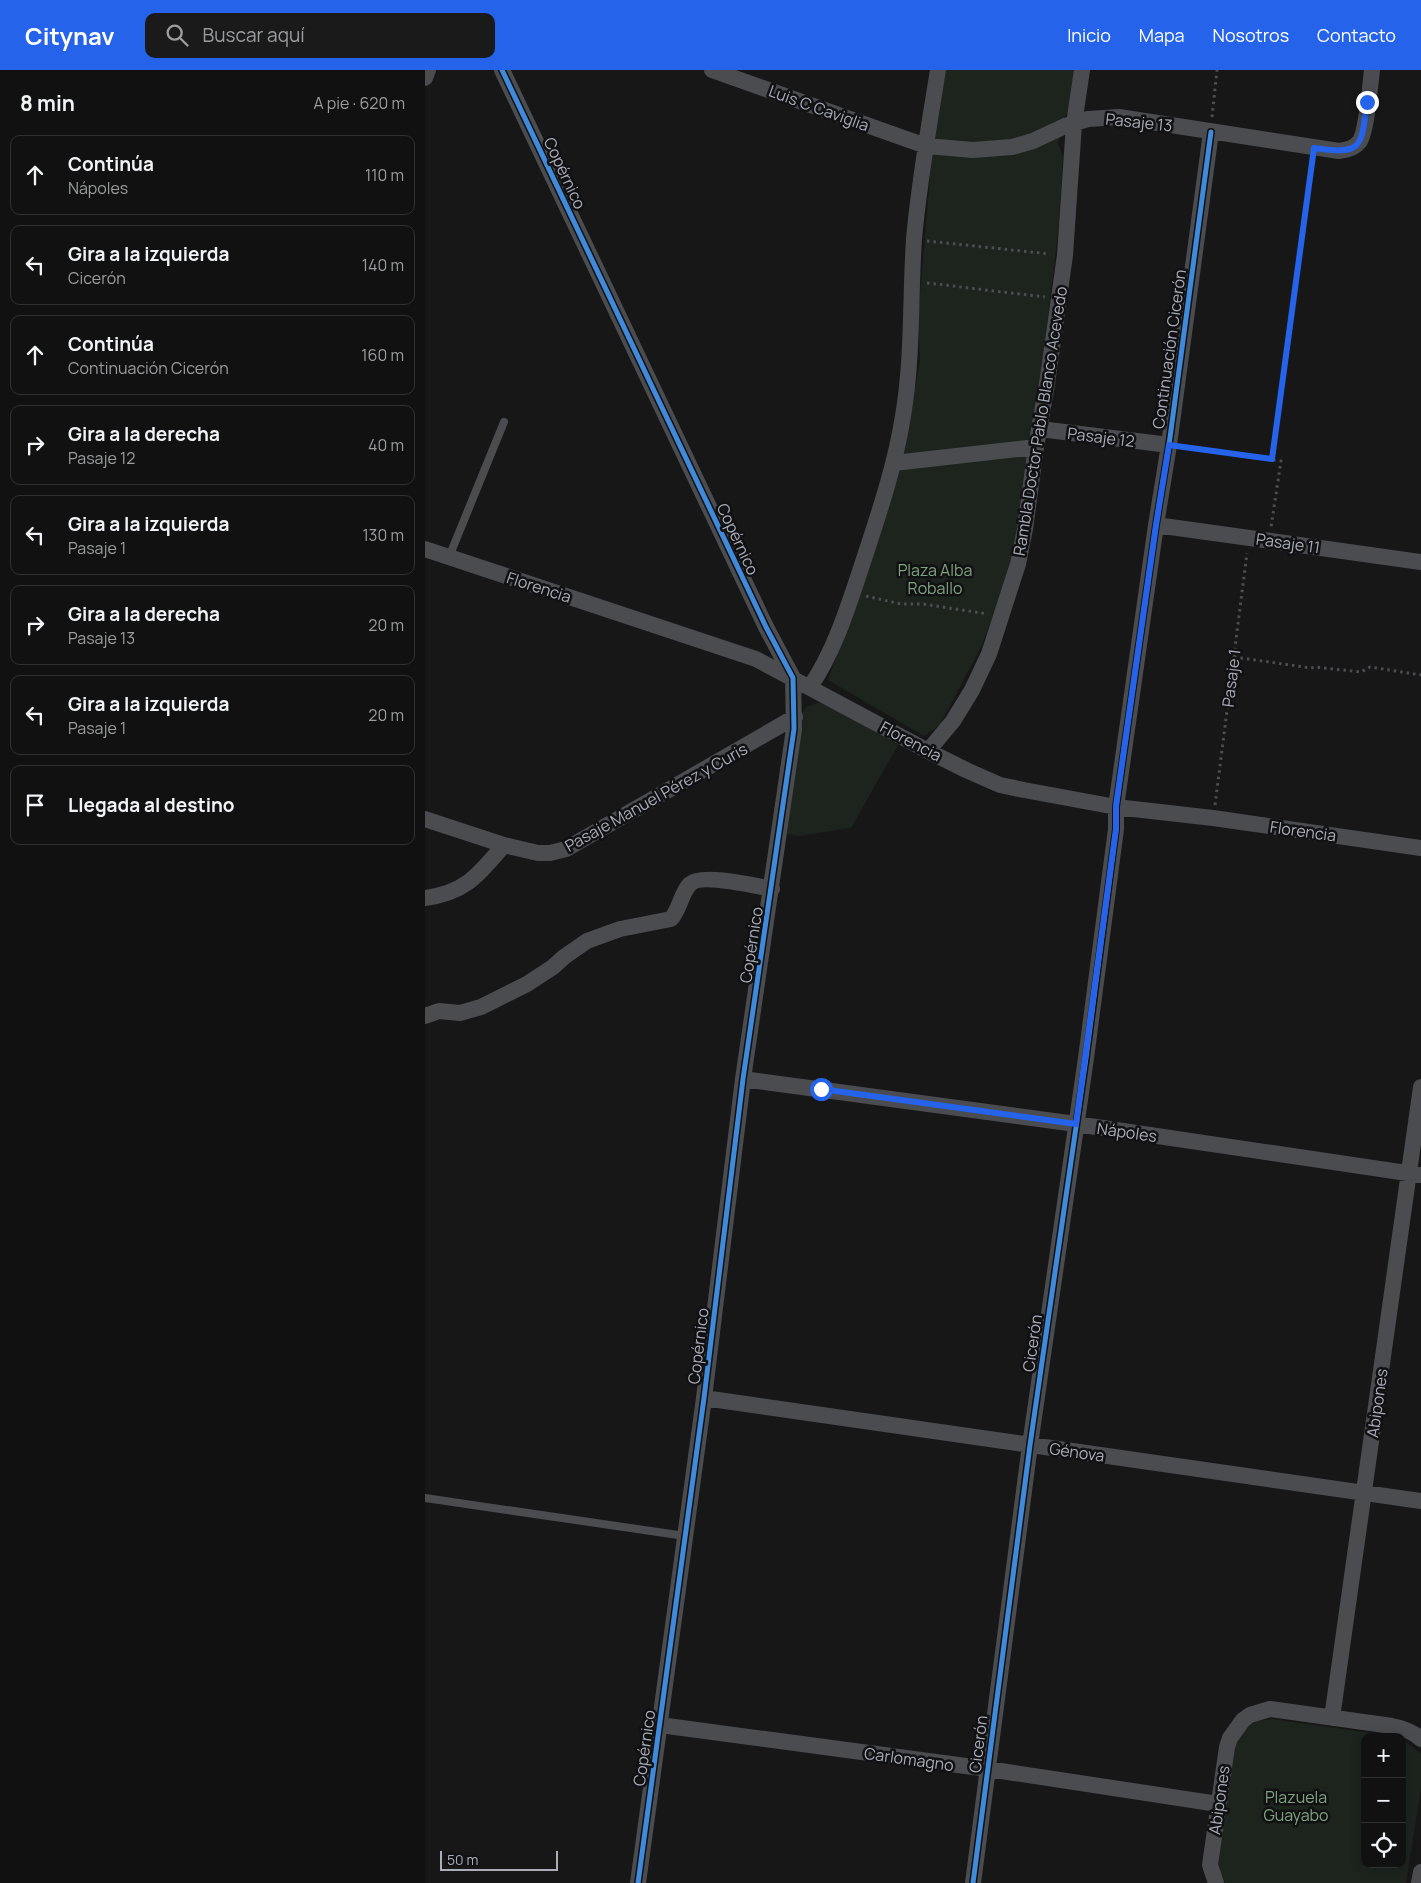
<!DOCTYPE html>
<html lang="es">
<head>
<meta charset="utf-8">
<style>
	body { margin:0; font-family:Manrope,sans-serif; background:#1a1a1a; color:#f1f3f6 }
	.controls { position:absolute; right:15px; bottom:15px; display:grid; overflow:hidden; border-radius:10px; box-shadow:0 2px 12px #0003 }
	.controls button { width:45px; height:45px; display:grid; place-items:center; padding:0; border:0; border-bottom:1px solid #303131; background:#111; color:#f1f3f6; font:25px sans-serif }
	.scale { position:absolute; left:15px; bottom:12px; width:118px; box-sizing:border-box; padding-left:5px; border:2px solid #a8adb8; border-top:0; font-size:14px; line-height:18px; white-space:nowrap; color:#a8adb8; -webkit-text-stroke:4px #111113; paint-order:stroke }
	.stop { position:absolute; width:15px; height:15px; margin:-11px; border:4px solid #2563eb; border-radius:50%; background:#fff }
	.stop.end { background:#2563eb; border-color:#fff; box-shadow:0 1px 5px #0008 }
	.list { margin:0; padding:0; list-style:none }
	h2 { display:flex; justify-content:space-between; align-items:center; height:65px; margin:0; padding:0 20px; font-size:21px }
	h2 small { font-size:16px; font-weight:400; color:#9c9d9f }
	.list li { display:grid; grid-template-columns:32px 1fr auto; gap:15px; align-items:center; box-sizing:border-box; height:80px; margin:0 10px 10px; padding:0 10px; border:1px solid #303131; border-radius:10px }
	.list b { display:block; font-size:19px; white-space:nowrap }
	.list p { margin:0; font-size:16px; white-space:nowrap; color:#9c9d9f }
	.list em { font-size:16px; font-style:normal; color:#9c9d9f }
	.icon { flex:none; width:28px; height:28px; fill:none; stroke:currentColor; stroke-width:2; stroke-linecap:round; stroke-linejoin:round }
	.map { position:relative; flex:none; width:996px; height:1813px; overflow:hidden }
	header { display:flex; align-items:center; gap:30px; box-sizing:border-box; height:70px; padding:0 25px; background:#2563eb; color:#fff }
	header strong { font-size:24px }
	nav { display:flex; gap:28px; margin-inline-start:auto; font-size:18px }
	.search { width:350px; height:45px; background:#1a1a1a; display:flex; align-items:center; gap:12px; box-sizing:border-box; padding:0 18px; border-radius:10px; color:#9c9d9f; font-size:19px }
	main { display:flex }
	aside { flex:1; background:#111 }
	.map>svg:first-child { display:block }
	.green { fill:#1d241e }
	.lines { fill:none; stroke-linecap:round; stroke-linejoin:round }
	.path { stroke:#4d4e52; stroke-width:3; stroke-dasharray:2.5 4; stroke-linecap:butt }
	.lane { stroke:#4b4c50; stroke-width:8 }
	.street { stroke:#4b4c50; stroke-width:16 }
	.cycleway-casing { stroke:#111113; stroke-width:8 }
	.cycleway { stroke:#408adc; stroke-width:5 }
	.route { stroke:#2563eb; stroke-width:6 }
	.labels { text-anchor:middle; stroke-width:5; stroke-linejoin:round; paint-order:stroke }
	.street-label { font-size:16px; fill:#a8adb8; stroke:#111113 }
	.park-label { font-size:16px; fill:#7fa381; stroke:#111113 }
</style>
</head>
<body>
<header>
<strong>Citynav</strong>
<div class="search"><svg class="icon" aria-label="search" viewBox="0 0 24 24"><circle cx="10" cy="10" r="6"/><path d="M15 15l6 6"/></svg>Buscar aquí</div>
<nav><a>Inicio</a><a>Mapa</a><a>Nosotros</a><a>Contacto</a></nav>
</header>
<main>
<aside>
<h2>8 min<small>A pie · 620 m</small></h2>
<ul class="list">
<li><svg class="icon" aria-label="ahead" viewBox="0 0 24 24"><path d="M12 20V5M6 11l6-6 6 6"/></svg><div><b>Continúa</b><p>Nápoles</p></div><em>110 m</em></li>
<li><svg class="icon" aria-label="left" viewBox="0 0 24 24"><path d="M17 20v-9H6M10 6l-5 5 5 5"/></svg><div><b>Gira a la izquierda</b><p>Cicerón</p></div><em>140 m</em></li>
<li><svg class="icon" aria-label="ahead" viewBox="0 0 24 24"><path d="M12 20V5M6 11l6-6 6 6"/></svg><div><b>Continúa</b><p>Continuación Cicerón</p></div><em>160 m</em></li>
<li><svg class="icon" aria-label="right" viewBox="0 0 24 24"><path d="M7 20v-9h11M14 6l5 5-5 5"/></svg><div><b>Gira a la derecha</b><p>Pasaje 12</p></div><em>40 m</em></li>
<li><svg class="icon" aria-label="left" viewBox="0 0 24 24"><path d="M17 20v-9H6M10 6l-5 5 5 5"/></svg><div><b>Gira a la izquierda</b><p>Pasaje 1</p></div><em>130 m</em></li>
<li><svg class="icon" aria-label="right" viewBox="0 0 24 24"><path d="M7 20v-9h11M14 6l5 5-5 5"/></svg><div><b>Gira a la derecha</b><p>Pasaje 13</p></div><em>20 m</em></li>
<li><svg class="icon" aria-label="left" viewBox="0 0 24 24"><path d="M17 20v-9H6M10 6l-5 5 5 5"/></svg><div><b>Gira a la izquierda</b><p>Pasaje 1</p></div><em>20 m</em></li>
<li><svg class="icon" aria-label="arrive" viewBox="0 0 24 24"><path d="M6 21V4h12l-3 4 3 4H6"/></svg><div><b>Llegada al destino</b></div></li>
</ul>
</aside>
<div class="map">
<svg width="996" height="1813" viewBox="0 0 996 1813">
	<rect width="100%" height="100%" fill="#171717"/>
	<!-- green -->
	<path class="green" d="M521,0H652L643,43L637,51L633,74L638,86L634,154L609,362L592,469L577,523L556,577L515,655L499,666L403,610L427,543L480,369L495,291L493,249L507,83Z
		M392,633H400L473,675L426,758L374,766L362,764L374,647L381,637Z
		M847,1649L973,1667H940V1794H977V1669L996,1684V1718L981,1813H800L794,1797L795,1780L809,1676L822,1656L833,1651Z"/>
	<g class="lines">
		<!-- path -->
		<path class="path" d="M787,47L792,0
			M502,171L625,184
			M502,213L620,227
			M758,377L856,391L846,457
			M847,389L887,91
			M441,526L476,534H498L563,544
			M809,587L886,598L890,597L936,602L945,597L996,605
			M790,735L822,483"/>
		<!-- lane -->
		<path class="lane" d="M24,487L79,352
			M0,1428L260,1466"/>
		<!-- street -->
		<path class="street" d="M77,0L341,557L368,608L369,659L318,1009L279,1328L213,1813
			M287,0L501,76L548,80L587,77L608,71L640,56L663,49L694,47L914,81C923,80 930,78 935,71C942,59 945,16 947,0
			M0,8L3,0
			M615,359L744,375
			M469,393L611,377
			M731,455L996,492
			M0,479L331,589L503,681L541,700L575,715L599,720L691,737L788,748L996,778
			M385,617C410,580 423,537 437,495C453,446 470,397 478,346C488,287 485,228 489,169C494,112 504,56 513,0
			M503,681L528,651L547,620L564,584L593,494L600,459L611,377L622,314L640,185L649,54L657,0
			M0,749L79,775L113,783H125L141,779L370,647
			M0,828C41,823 54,804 79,775
			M0,946L14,941L35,943L56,937L102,914L128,897L139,887L162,871L195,859L246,849C255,839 256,823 265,814C276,803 331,816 347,819
			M318,1009L651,1054L996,1105
			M279,1328L996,1431
			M907,1648L996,1017
			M235,1655L563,1699L793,1734
			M548,1813L605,1375L661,988L691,759V737L731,455L744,375L786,62
			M791,1813L785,1795L802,1677L805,1668L818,1650L825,1645L845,1639L967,1656C978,1658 987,1661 996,1669
			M994,1813L996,1802"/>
		<defs>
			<path id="cycleway" d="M77,0L341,557L368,608L369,659L318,1009L279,1328L213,1813
				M548,1813L605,1375L661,988L691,759V737L731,455L744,375L786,62"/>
		</defs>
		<!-- cycleway casing -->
		<use href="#cycleway" class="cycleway-casing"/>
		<!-- cycleway -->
		<use href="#cycleway" class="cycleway"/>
	</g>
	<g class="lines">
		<!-- route -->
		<path class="route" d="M396,1019L651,1054L691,759V736L731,455L744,375L847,389L889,78C938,85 936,78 942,32"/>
	</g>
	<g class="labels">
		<!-- street labels -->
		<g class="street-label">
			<text transform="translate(394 38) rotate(20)" y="6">Luis C Caviglia</text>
			<text transform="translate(714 52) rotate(6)" y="6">Pasaje 13</text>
			<text transform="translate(140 103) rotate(65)" y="6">Copérnico</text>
			<text transform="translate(744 279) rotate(-82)" y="6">Continuación Cicerón</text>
			<text transform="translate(615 351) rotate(-81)" y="6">Rambla Doctor Pablo Blanco Acevedo</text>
			<text transform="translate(676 367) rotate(7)" y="6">Pasaje 12</text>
			<text transform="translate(313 469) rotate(65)" y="6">Copérnico</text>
			<text transform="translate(863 473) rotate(8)" y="6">Pasaje 11</text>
			<text transform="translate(114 517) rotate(18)" y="6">Florencia</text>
			<text transform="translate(806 608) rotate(-83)" y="6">Pasaje 1</text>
			<text transform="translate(486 671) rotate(28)" y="6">Florencia</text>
			<text transform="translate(231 727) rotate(-29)" y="6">Pasaje Manuel Pérez y Curis</text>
			<text transform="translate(878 761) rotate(8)" y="6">Florencia</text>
			<text transform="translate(326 875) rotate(-81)" y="6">Copérnico</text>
			<text transform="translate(702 1062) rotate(8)" y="6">Nápoles</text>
			<text transform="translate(607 1273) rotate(-82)" y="6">Cicerón</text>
			<text transform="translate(273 1276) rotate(-83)" y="6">Copérnico</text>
			<text transform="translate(952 1333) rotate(-82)" y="6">Abipones</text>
			<text transform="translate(652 1382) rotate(8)" y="6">Génova</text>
			<text transform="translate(553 1674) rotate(-83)" y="6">Cicerón</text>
			<text transform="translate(219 1678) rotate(-82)" y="6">Copérnico</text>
			<text transform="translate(484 1689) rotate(8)" y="6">Carlomagno</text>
			<text transform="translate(794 1730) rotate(-82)" y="6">Abipones</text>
		</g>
		<!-- park labels -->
		<g class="park-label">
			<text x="510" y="506">Plaza Alba<tspan x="510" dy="18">Roballo</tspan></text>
			<text x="871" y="1733">Plazuela<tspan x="871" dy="18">Guayabo</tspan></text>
		</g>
	</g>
</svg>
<div class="controls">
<button>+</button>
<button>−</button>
<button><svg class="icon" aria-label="locate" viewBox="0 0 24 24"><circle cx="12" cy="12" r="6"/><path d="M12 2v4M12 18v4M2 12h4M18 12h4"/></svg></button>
</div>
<div class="scale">50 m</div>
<div class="stop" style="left:396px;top:1019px"></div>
<div class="stop end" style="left:942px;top:32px"></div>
</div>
</main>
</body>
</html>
